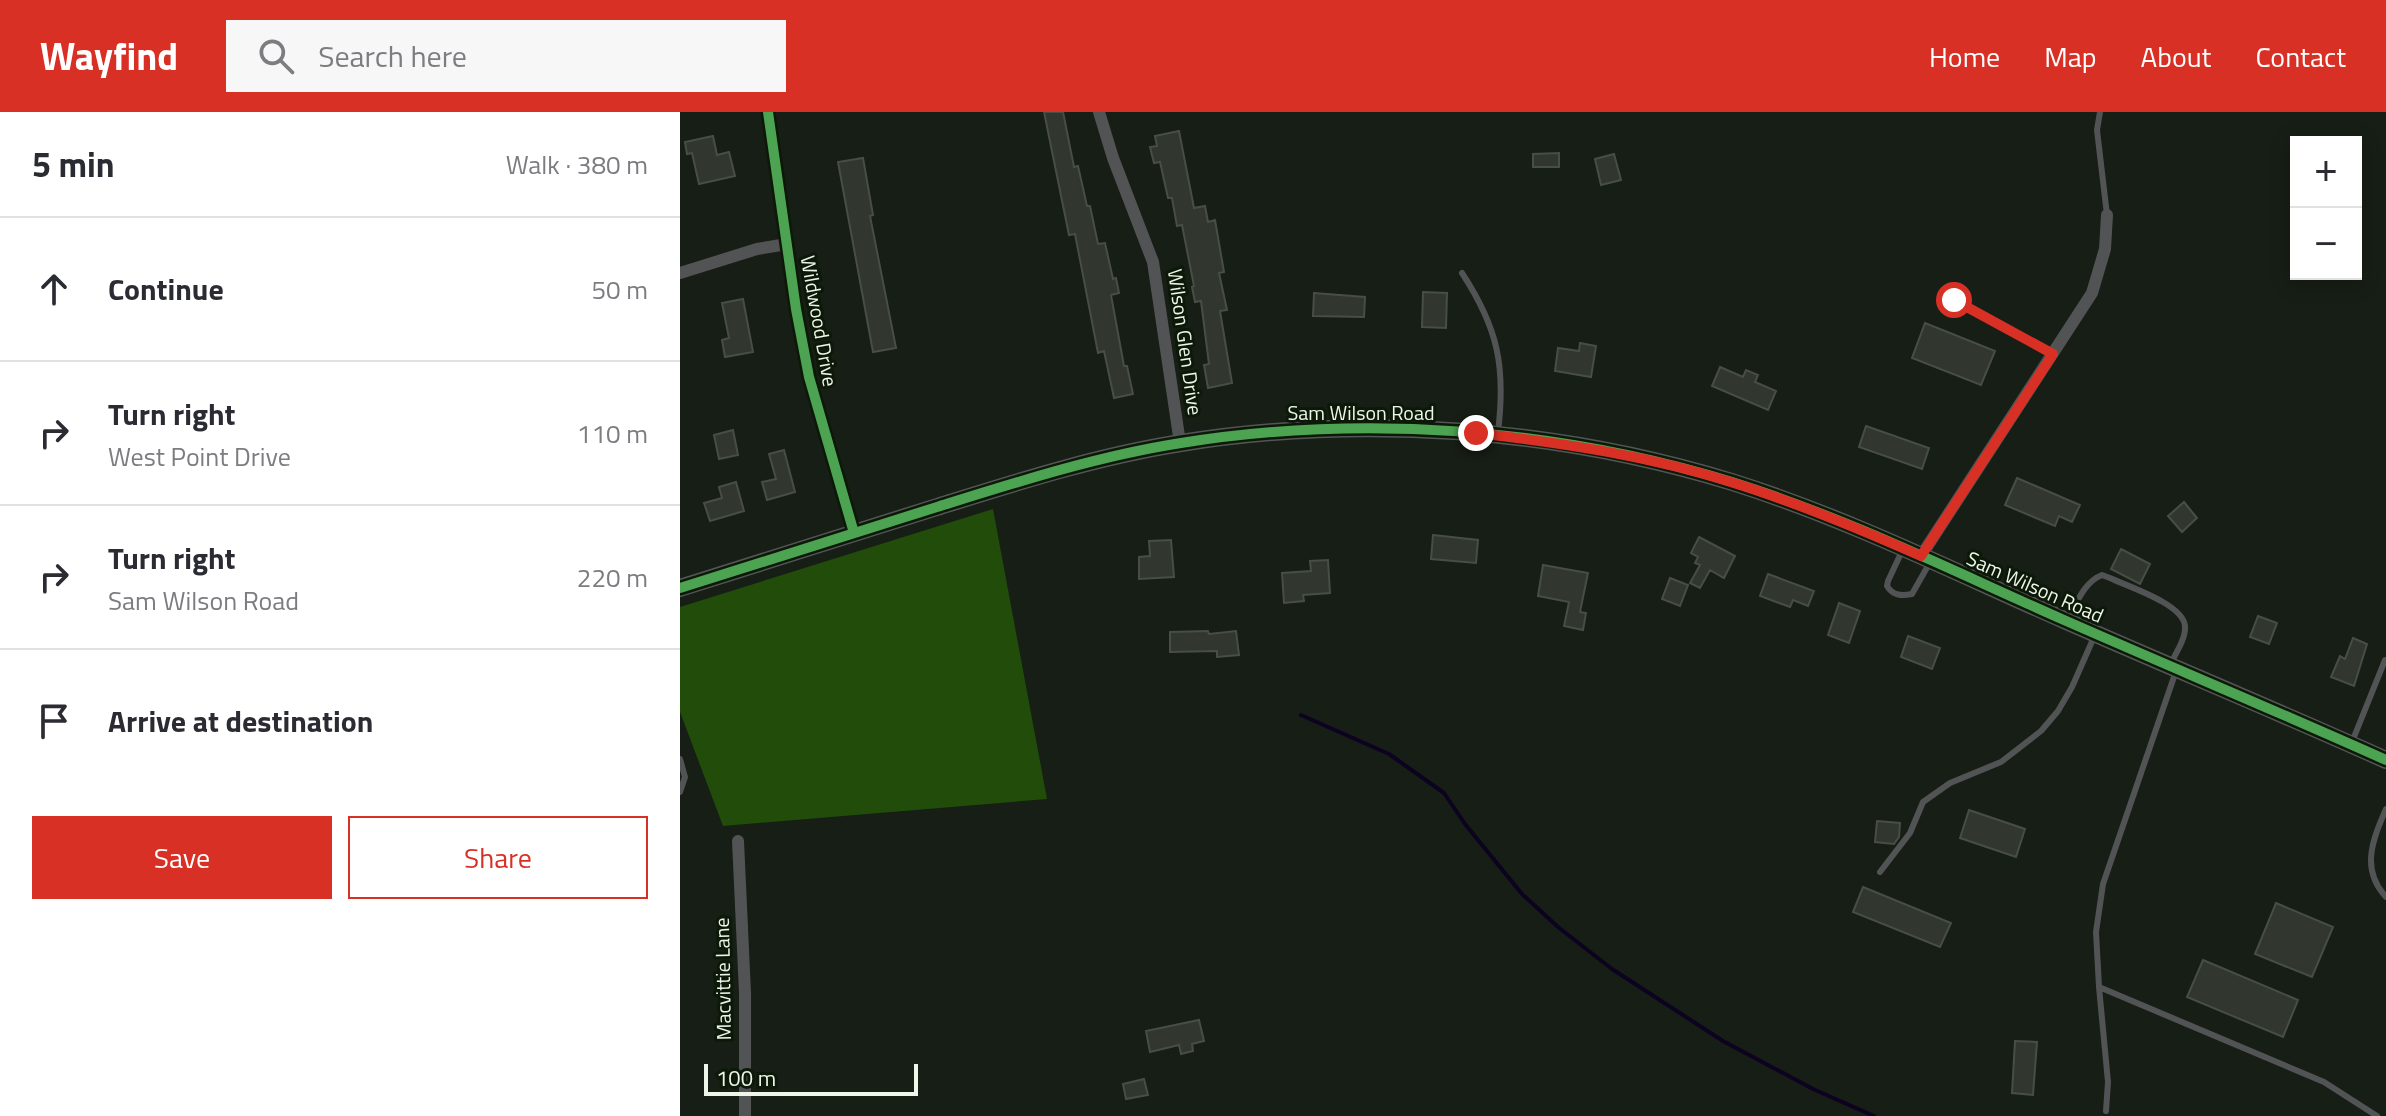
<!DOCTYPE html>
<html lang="en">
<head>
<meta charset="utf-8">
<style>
	body { margin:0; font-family:"Titillium Web",sans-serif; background:#f7f7f7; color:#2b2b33 }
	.controls { position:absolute; right:24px; top:24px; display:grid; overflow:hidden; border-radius:0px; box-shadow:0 4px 20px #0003 }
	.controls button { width:72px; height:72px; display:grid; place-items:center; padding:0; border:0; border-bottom:2px solid #e1e1e2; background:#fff; color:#2b2b33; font:40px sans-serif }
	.scale { position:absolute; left:24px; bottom:20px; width:214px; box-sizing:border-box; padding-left:8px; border:4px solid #eef6ea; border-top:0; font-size:22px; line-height:28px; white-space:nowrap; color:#eef6ea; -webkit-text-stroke:6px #0d1908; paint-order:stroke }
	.stop { position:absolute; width:24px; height:24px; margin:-18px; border:6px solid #d93025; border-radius:50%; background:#fff }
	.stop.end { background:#d93025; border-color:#fff; box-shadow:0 2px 8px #0008 }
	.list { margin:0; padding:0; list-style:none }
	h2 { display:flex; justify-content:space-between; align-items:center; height:104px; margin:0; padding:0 32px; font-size:34px }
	h2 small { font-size:26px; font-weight:400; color:#7c7c81 }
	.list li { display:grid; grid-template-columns:52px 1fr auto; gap:24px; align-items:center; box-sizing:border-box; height:144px; padding:0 32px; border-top:2px solid #e1e1e2 }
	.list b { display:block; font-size:30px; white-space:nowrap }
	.list p { margin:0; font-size:26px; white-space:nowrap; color:#7c7c81 }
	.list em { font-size:26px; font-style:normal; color:#7c7c81 }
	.actions { display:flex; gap:16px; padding:24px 32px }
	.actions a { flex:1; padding:18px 0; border:2px solid #d93025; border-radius:0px; text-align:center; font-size:28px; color:#d93025 }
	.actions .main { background:#d93025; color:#fff }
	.icon { flex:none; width:44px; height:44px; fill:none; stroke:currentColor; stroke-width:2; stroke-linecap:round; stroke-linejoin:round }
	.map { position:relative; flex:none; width:1706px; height:1004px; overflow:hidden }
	header { display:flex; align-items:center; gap:48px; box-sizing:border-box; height:112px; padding:0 40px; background:#d93025; color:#fff }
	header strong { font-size:38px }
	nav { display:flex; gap:44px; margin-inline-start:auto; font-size:28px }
	.search { width:560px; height:72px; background:#f7f7f7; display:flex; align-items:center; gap:20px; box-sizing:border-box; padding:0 28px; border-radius:0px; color:#7c7c81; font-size:30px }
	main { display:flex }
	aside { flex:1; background:#fff }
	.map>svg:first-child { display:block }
	.green { fill:#214c0a }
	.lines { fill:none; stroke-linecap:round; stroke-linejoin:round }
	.stream { stroke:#0d0321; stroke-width:4 }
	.building { fill:#31372f; stroke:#474e44; stroke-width:2 }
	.lane { stroke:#525355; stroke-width:6 }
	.street { stroke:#525355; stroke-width:12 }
	.secondary { stroke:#535556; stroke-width:18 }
	.cycleway-casing { stroke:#0d1908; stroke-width:15 }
	.cycleway { stroke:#4ca352; stroke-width:10 }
	.route { stroke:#d93025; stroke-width:10 }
	.labels { text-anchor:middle; stroke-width:6; stroke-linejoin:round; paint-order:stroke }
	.street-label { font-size:20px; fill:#eef6ea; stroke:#0d1908 }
</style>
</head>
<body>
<header>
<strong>Wayfind</strong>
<div class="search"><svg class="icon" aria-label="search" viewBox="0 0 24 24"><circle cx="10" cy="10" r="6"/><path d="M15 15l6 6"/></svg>Search here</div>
<nav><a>Home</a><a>Map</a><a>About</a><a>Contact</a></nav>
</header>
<main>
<aside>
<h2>5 min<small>Walk · 380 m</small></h2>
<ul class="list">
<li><svg class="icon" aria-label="ahead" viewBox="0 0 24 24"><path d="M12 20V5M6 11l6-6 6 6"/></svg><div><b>Continue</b></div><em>50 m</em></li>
<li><svg class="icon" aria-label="right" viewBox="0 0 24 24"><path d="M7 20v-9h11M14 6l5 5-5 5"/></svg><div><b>Turn right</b><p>West Point Drive</p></div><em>110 m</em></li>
<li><svg class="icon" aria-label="right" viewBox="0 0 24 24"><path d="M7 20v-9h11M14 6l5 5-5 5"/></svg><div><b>Turn right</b><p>Sam Wilson Road</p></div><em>220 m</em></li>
<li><svg class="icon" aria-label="arrive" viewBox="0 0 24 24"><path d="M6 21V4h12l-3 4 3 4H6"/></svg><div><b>Arrive at destination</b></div></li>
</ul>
<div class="actions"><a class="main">Save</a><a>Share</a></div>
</aside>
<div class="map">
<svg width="1706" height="1004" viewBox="0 0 1706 1004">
	<rect width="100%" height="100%" fill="#171e15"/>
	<!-- green -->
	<path class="green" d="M313,397L367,687L43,714L0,600V495Z"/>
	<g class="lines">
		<!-- stream -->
		<path class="stream" d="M621,603L709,642L764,681L785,712L842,782L878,815L932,857L1043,929L1133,977L1194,1004"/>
	</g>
	<!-- building -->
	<path class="building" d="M364,0H383L394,55L398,54L407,94H410L418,132L425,131L433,167L436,166L439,181L431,183L444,254H447L453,282L434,286L424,239L418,241L395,122L389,123Z
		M499,19L514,96L525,94L528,110L535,108L544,160L539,161L547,198L540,199L552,271L528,276L524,253L529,252L521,189L515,190L512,175L514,174L502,113L497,114L492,86H488L480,50L474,51L470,35L477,34L475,24Z
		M33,24L37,43L49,40L55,64L19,72L12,41L7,42L5,30Z
		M879,41V55H853V42Z
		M934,42L941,68L921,73L915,47Z
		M183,46L193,103L190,104L216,236L193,240L158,50Z
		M743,180L767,181L766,216L742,215Z
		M634,181L685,185L684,205L633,204Z
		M63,187L73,240L45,245L42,228L49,226L42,191Z
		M1245,211L1315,239L1301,273L1232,246Z
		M900,231L916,234L911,265L875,259L878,236L899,239Z
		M1040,255L1063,265L1066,258L1078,263L1075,270L1096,279L1088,298L1032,274Z
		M1186,314L1249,336L1242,357L1179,335Z
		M53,318L58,343L39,347L34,323Z
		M104,338L115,380L87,388L82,370L96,367L89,342Z
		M1337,366L1400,393L1392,410L1379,404L1375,414L1325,393Z
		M56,370L64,399L30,409L24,391L42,386L39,375Z
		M1504,390L1517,406L1502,420L1488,404Z
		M753,423L798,428L796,451L751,447Z
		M1019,425L1055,444L1044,466L1030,458L1020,476L1010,471L1020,453L1015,451L1018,445L1011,441Z
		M491,428L494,465L459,467V445L470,444L469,429Z
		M1441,437L1470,452L1460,472L1431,457Z
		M648,448L650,481L623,483L624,489L604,491L602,461L631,459L630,449Z
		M863,453L908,461L900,500L906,501L903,518L884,514L889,490L858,484Z
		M1088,462L1134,479L1128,494L1113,488L1110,495L1080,484Z
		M990,466L1008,473L1000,494L982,487Z
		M1159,491L1180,499L1169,531L1148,523Z
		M1578,504L1597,511L1589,532L1570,525Z
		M528,519L529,522L556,519L559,543L537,545V539L490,540V520Z
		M1228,524L1260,536L1252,557L1221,545Z
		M1673,526L1687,532L1674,574L1651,565L1660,544L1665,547Z
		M1289,698L1345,717L1336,745L1280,726Z
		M1197,709L1220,711L1219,725L1214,732L1195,730Z
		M1183,775L1271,811L1260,835L1173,800Z
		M1596,791L1653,815L1632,865L1575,842Z
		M1523,848L1618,888L1603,925L1507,885Z
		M519,908L524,929L512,932L513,939L501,942L499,933L470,940L466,919Z
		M1335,929L1357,930L1353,983L1332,981Z
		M464,967L468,983L446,987L443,972Z"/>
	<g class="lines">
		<!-- lane -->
		<path class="lane" d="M1420,0L1417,18L1427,103
			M782,161C818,216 826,255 818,320
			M1274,188L1373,242
			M1223,437L1208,469L1207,474C1213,484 1222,484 1232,482L1249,452
			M1388,506C1397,491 1404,470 1422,463L1430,466C1449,475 1503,492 1505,514C1506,526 1496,541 1491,551
			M1496,559L1423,772L1416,820L1419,875L1644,970L1697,1004
			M1672,630L1705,548
			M0,647L5,665L0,680
			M1706,697C1693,727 1680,757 1706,785
			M1200,760L1230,721L1243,690L1270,671L1321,650L1361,619L1378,599L1392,575L1414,525
			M1419,875L1428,970L1426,999"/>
		<!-- street -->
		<path class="street" d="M88,0L116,197L129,265L174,421
			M419,0L433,46L473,150L500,331
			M0,161L77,137L107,132
			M1241,444L1412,181L1425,137L1427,103
			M58,729L65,881V1004"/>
		<!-- secondary -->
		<path class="secondary" d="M0,476C86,449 172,422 257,395C337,370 418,344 501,331C682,302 876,316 1052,370C1167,406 1275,460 1384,508C1491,555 1599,600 1706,648"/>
		<defs>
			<path id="cycleway" d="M88,0L116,197L129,265L174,421
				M0,476C86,449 172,422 257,395C337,370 418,344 501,331C682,302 876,316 1052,370C1167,406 1275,460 1384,508C1491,555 1599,600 1706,648"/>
		</defs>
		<!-- cycleway casing -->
		<use href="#cycleway" class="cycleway-casing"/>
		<!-- cycleway -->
		<use href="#cycleway" class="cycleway"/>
	</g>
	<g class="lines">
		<!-- route -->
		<path class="route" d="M796,321C883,331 970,344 1054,371C1118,391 1180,417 1241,444L1373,242L1274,188"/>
	</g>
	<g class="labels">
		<!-- street labels -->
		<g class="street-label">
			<text transform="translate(139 209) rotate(80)" y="7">Wildwood Drive</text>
			<text transform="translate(505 230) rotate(82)" y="7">Wilson Glen Drive</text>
			<text x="681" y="308">Sam Wilson Road</text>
			<text transform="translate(1355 475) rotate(24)" y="7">Sam Wilson Road</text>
			<text transform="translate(43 867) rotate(-91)" y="7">Macvittie Lane</text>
		</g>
	</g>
</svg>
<div class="controls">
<button>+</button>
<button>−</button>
</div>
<div class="scale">100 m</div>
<div class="stop" style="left:1274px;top:188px"></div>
<div class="stop end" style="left:796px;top:321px"></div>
</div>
</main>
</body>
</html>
